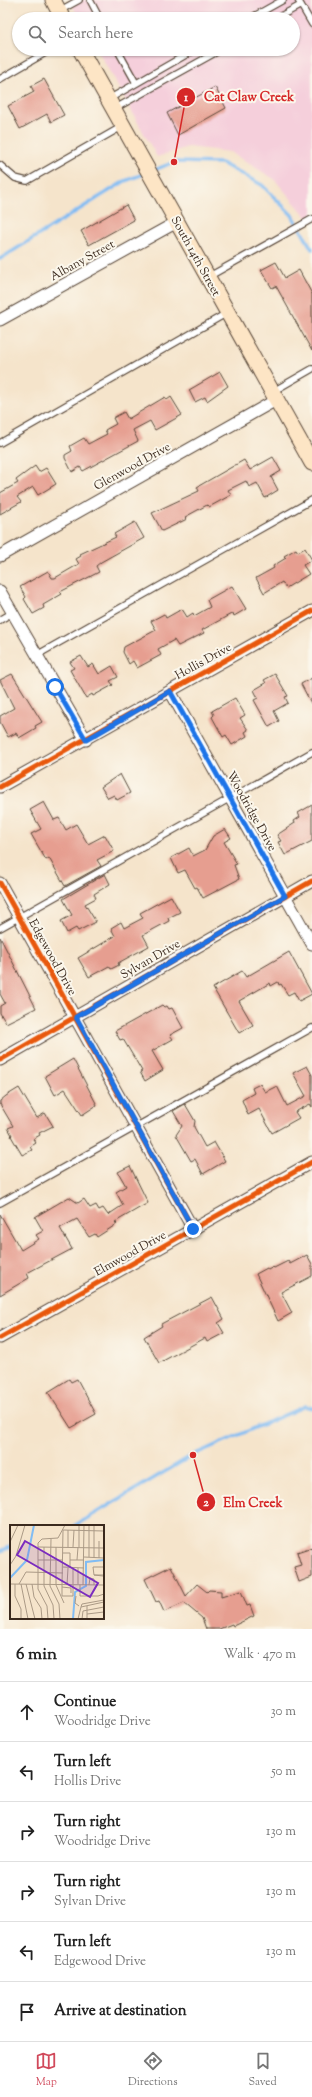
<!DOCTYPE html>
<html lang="en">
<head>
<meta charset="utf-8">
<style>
	body { margin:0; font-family:"Sorts Mill Goudy",serif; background:#f2f2f2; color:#222 }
	.stop { position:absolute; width:12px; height:12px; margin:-9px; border:3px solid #1a73e8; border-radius:50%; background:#fff }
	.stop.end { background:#1a73e8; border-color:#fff; box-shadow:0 1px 4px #0008 }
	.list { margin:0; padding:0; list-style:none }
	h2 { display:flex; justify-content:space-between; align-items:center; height:52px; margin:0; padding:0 16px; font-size:17px }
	h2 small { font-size:13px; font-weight:400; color:#767676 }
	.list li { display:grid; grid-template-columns:26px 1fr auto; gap:12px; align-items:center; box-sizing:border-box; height:60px; padding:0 16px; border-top:1px solid #e0e0e0 }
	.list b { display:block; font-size:15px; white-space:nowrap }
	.list p { margin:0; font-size:13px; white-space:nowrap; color:#767676 }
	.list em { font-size:13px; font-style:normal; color:#767676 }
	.icon { flex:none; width:22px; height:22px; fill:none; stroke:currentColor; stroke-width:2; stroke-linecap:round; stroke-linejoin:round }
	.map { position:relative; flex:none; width:312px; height:1629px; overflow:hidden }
	.search { position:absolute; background:#fff; box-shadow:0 1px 3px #0004; left:12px; right:12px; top:12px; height:44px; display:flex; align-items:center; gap:10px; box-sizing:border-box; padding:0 14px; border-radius:22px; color:#767676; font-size:15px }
	.sheet { height:412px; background:#fff }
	nav { display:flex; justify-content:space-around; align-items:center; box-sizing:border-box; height:56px; border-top:1px solid #e0e0e0; background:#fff; font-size:11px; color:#767676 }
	nav a { display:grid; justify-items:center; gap:2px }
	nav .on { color:#d1495b }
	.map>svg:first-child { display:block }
	.built { fill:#f5cfdb }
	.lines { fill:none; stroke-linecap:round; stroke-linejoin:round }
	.stream { stroke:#81bcf3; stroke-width:3.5 }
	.building { fill:#e69e90 }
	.service-casing { stroke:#574638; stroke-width:8 }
	.minor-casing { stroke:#574638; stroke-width:13 }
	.secondary-casing { stroke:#574638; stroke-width:17 }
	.service { stroke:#fff; stroke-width:5.5 }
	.minor { stroke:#fff; stroke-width:11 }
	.secondary { stroke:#fde5c5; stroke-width:15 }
	.cycleway-casing { stroke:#fbf7ec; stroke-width:8 }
	.cycleway { stroke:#e8590c; stroke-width:5 }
	.route { stroke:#1a73e8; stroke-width:5 }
	.labels { text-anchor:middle; stroke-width:4; stroke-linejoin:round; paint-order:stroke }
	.street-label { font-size:12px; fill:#3b2a1e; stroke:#fbf7ec }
	.inset-river { fill:none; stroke:#81bcf3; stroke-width:2 }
	.inset-road { fill:none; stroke:#ab9a86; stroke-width:1 }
	.view { fill:#7b2cbf; fill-opacity:0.15; stroke:#7b2cbf; stroke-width:2 }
	.inset-edge { fill:none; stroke:#3b2a1e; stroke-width:2 }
	.leader { fill:none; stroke:#d62828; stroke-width:1.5 }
	.callout-dot { fill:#d62828; stroke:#fbf7ec; stroke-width:1.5 }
	.mark-label { font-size:12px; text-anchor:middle; font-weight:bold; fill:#fff }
	.callout-label { font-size:13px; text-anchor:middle; font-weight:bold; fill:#d62828; stroke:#fbf7ec; stroke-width:4; stroke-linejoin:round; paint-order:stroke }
</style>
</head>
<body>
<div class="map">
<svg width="312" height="1629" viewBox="0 0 312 1629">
	<rect width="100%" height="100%" fill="#fbf7ec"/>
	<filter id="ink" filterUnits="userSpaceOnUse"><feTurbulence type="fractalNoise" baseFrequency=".025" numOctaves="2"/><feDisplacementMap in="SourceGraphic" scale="8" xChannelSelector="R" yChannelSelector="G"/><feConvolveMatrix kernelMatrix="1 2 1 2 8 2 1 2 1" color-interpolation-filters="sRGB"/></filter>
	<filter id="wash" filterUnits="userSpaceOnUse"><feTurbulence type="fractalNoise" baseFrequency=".012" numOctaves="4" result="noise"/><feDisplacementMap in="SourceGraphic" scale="16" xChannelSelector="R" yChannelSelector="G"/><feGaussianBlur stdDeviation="0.9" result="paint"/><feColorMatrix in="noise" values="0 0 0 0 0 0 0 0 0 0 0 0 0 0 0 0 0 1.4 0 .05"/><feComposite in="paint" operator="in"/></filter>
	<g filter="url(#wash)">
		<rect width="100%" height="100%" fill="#f5e4cb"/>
		<!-- built -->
		<path class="built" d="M69,0H312V223L274,179L230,152L188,147L157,157L97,49H293V19H80Z"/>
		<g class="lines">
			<!-- stream -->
			<path class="stream" d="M152,171L174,162L221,163L262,185L292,215L312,249
				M0,259L125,181L146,173
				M74,1526L193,1455L305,1406L312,1408
				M0,1551L11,1547"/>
		</g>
		<g id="blocks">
			<!-- building -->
			<path class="building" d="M44,79L64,115L51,122L47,114L20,129L8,106L34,92L31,86Z
				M215,87L226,108L178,135L167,113Z
				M126,205L134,220L89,245L81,231Z
				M276,262L285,278L299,270L312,294V351L276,286L272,288L261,270Z
				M220,372L228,386L207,401L205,397L195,402L189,390Z
				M165,397L167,400L171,397L182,415L155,430L150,421L133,430L138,441L83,471L80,467L72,472L65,458V455L72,451L70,446L84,438L88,444L107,434L105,430L116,424L113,418L124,412L128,419Z
				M273,457L281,471L271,477L278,490L265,498L257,483L249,487L246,481L228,490L231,495L209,507L207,505L185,517L187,519L162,531L152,513L199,491L197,487L244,460L250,470Z
				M35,466L39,472L46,468L56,484L38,495L33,487L17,497L21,502L0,514V493L18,483L16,480Z
				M135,522L144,538L101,562L96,566L99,572L60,592L62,594L43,605L44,608L33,614L24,599L26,597L20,587L48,571L52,578H55L79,564L76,559L81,556L80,554L116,537L114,534Z
				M305,548L312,560L303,565L309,574L286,588L282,582L264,593L256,578L274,568L273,566L286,558L284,556L296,549L298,552Z
				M232,586L246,609L234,616L233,613L202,630L204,633L178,646L174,640L158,649L161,655L137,668L133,661L129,664L123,652L124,647L156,630L151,621L164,614L166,618L182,609L187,617L193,613L194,616L210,607L207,600Z
				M81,656L88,667L93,664L99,674L112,666L118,677L110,681L113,685L93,696L92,694L86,698L70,670L74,668L70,662Z
				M12,674L42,722L35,726L36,728L19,738L16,733L8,737L0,722V716L14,708L0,680Z
				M275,674L288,696L285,697L288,703L274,711L279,721L269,727L254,700L258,698L254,690L266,683L264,680Z
				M312,678V705L301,684Z
				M235,698L245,715L240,718L248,730L245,732L247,736L232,745L226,735L223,737L212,717L214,715L212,711Z
				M120,774L130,793L117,800L114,795L108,798L101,787Z
				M44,802L54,820L59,818L66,830L76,824L88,844L105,835L114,851L97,860L101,866L65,886L49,858L46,860L31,834L41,829L30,810Z
				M312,805V841L285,855L278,842L281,841L277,835L295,823L294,821L300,817L298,813Z
				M225,829L231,838L224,842L237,864L234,865L239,879L203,898L197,887L195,888L185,870L178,873L171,858L189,848L193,856L205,850L213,836Z
				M105,874L110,884L94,894L96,898L85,904L96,922L78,931L76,928L67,933L61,921L72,915L63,899Z
				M171,896L180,912L168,918L169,921L143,935L149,946L118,963L119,965L111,969L109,966L89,977L78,958L115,936L111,928L121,922L124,928L143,918L140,913Z
				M0,937L36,1008L6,1023L0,1013V1006L5,1003L0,994Z
				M289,952L312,994L299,1001L294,992L288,995L281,984L279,985L278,982L271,986L270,983L239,1001L253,1025L239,1033L213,988L242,971L246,977Z
				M162,1005L164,1007L167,1006L169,1009L172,1008L183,1028L170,1035L173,1039L152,1051L163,1070L145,1081L140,1072L142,1071L123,1039L120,1040L115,1031Z
				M73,1059L97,1105L82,1115L65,1089L55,1095L45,1076Z
				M307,1066L312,1075V1107L310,1104L295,1112L299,1118L272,1133L259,1109L248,1115L242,1100L254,1093L252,1088L260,1084L265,1092L277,1086L287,1106L306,1096L293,1073Z
				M19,1088L37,1118L45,1113L53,1126L39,1133L40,1135L33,1139L36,1143L30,1147L32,1150L22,1155L11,1136L12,1135L8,1128L13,1126L0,1104V1101L6,1096Z
				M185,1104L195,1121L194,1127L205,1147L214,1142L225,1161L203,1174L195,1159L191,1161L176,1135L182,1126L173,1111Z
				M130,1166L148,1203L115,1222L117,1224L97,1237L95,1234L89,1237L77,1219L60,1228L72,1249L27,1273L29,1278L0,1295V1214L21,1250L39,1239L36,1235L43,1231L35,1217L69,1197L78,1203L84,1199L90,1208L96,1205L99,1210L103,1208L108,1215L123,1205L116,1192L126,1186L118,1172Z
				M307,1255L312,1264V1276L281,1292L292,1313L278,1321L256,1274L267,1268L268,1270L273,1267L274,1268L288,1261L290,1264Z
				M212,1297L224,1319L218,1323L224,1333L207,1342L205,1338L159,1363L144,1337L162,1326L161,1324Z
				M69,1379L71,1382L77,1379L96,1414L71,1428L48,1392Z
				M312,1547V1577L299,1582L294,1567L301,1565L297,1552Z
				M171,1566L186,1596L197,1584L207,1592L209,1590L221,1591V1597L241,1591L247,1606L250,1605L254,1616L233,1626L232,1624L219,1629H206L202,1618L184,1603L164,1612L159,1601L156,1602L145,1579Z"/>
		</g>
	</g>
	<g filter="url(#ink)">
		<use href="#blocks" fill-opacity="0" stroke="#574638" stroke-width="1"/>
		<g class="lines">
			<defs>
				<path id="service" d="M90,0L100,19
					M298,0L312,24
					M59,11L79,0
					M249,19L283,0
					M275,19L301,5
					M117,49L136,83
					M0,79L52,49
					M109,99L196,49
					M114,109L222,49
					M0,165L15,178L27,181L123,126
					M208,277L312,219
					M272,392L312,369
					M0,443L227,313
					M0,620L12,613
					M37,655L312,500
					M0,928L312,752
					M0,1203L312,1028"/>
				<path id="minor" d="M0,320L177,222
					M0,556L276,400
					M0,591L86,740
					M170,691L312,944
					M0,787L312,611
					M0,883L193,1229
					M0,1060L312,881
					M0,1338L312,1162"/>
				<path id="secondary" d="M53,0L63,19
					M80,49L312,463"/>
			</defs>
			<!-- service casing -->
			<use href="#service" class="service-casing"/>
			<!-- minor casing -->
			<use href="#minor" class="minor-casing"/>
			<!-- secondary casing -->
			<use href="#secondary" class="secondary-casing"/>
			<!-- service -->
			<use href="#service" class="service"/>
			<!-- minor -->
			<use href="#minor" class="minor"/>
			<!-- secondary -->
			<use href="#secondary" class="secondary"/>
			<defs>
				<path id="cycleway" d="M0,787L312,611
					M0,883L193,1229
					M0,1060L312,881
					M0,1338L312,1162"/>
			</defs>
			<!-- cycleway casing -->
			<use href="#cycleway" class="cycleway-casing"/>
			<!-- cycleway -->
			<use href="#cycleway" class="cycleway"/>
		</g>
	</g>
	<g class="lines" filter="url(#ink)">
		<!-- route -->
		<path class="route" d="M55,687L86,740L170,691L285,896L76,1017L193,1229"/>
	</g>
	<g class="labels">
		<!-- street labels -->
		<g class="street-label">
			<text transform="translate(196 256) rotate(61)" y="4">South 14th Street</text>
			<text transform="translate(82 260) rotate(-29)" y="4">Albany Street</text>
			<text transform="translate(132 466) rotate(-29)" y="4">Glenwood Drive</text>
			<text transform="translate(203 661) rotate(-29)" y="4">Hollis Drive</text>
			<text transform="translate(252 811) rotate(61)" y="4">Woodridge Drive</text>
			<text transform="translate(53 957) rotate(61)" y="4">Edgewood Drive</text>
			<text transform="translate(150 959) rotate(-30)" y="4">Sylvan Drive</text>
			<text transform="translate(130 1253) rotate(-29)" y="4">Elmwood Drive</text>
		</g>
	</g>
	<!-- overview -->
	<g transform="translate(10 1525)">
		<rect width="94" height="94" fill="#f5e4cb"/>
		<path class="inset-river" d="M34,0H47M0,53L17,35L24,0M63,94L65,67L76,61V37L94,35"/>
		<path class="inset-road" d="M41,14L40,61L49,79L50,94M0,17L8,0M28,22L94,23M34,22V61L43,80L44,94M58,22V5M63,22L64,5M69,22V5M53,28H60V42M74,32L94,33M79,32V0M84,33V0M89,33V16M28,35H53M60,35H74M67,35L68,22M94,37V68M0,40L6,31L15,0M53,42L74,43M84,50L83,42H94M93,50H84L93,51M0,59L94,60M5,59V71L11,84V94M9,59L16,47L53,48M11,59L18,94M16,59L25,94M22,59L24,72L31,83L32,94M46,59V22M63,59V42M68,59V43M46,60L54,78M52,60L53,5L94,6M52,60V71H63V60M57,60L58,43M70,60V71H88L94,69M73,60L74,0M79,60L80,53L84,54V60M52,62L61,63V68M66,71L65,78L69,81M71,82L72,79L94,75M77,89L94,87M38,94L37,81L28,64V18L32,14L48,13L55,0H69V5M68,94L71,82L94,77M72,94L73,86L94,82M77,94V81"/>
		<path class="view" d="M15,16L88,58L80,72L7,30Z"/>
		<rect width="94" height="94" class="inset-edge"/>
	</g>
	<!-- callouts -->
	<path class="leader" d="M174 162L186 97M193 1455L206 1502"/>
	<g class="callout-dot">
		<circle cx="174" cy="162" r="4"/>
		<circle cx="193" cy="1455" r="4"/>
		<circle cx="186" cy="97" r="10"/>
		<circle cx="206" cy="1502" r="10"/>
	</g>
	<g class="mark-label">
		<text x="186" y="101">1</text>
		<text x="206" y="1506">2</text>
	</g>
	<g class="callout-label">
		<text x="249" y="101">Cat Claw Creek</text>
		<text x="253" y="1507">Elm Creek</text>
	</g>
</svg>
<div class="stop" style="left:55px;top:687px"></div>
<div class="stop end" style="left:193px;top:1229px"></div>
<div class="search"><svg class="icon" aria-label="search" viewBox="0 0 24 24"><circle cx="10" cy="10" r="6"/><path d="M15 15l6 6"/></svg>Search here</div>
</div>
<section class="sheet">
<h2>6 min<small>Walk · 470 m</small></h2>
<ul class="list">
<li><svg class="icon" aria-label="ahead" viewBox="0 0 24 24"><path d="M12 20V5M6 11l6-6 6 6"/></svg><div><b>Continue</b><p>Woodridge Drive</p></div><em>30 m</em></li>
<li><svg class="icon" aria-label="left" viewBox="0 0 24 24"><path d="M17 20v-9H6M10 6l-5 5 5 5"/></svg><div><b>Turn left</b><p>Hollis Drive</p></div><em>50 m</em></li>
<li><svg class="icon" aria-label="right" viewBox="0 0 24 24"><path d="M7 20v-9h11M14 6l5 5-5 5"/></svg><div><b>Turn right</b><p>Woodridge Drive</p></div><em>130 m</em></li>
<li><svg class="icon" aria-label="right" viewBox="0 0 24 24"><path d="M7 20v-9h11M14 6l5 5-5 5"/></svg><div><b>Turn right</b><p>Sylvan Drive</p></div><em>130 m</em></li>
<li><svg class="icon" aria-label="left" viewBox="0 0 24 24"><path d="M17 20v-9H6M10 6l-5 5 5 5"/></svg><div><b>Turn left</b><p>Edgewood Drive</p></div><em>130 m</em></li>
<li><svg class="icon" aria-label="arrive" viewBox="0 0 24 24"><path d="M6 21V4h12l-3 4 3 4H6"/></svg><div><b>Arrive at destination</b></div></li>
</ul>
</section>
<nav>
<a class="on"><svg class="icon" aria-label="map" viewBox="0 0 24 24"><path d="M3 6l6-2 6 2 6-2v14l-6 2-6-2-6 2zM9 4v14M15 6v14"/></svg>Map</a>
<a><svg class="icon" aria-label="directions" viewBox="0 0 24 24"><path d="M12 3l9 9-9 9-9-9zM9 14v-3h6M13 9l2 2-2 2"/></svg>Directions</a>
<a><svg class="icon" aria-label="saved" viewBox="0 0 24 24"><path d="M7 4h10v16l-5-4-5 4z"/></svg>Saved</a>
</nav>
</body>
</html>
